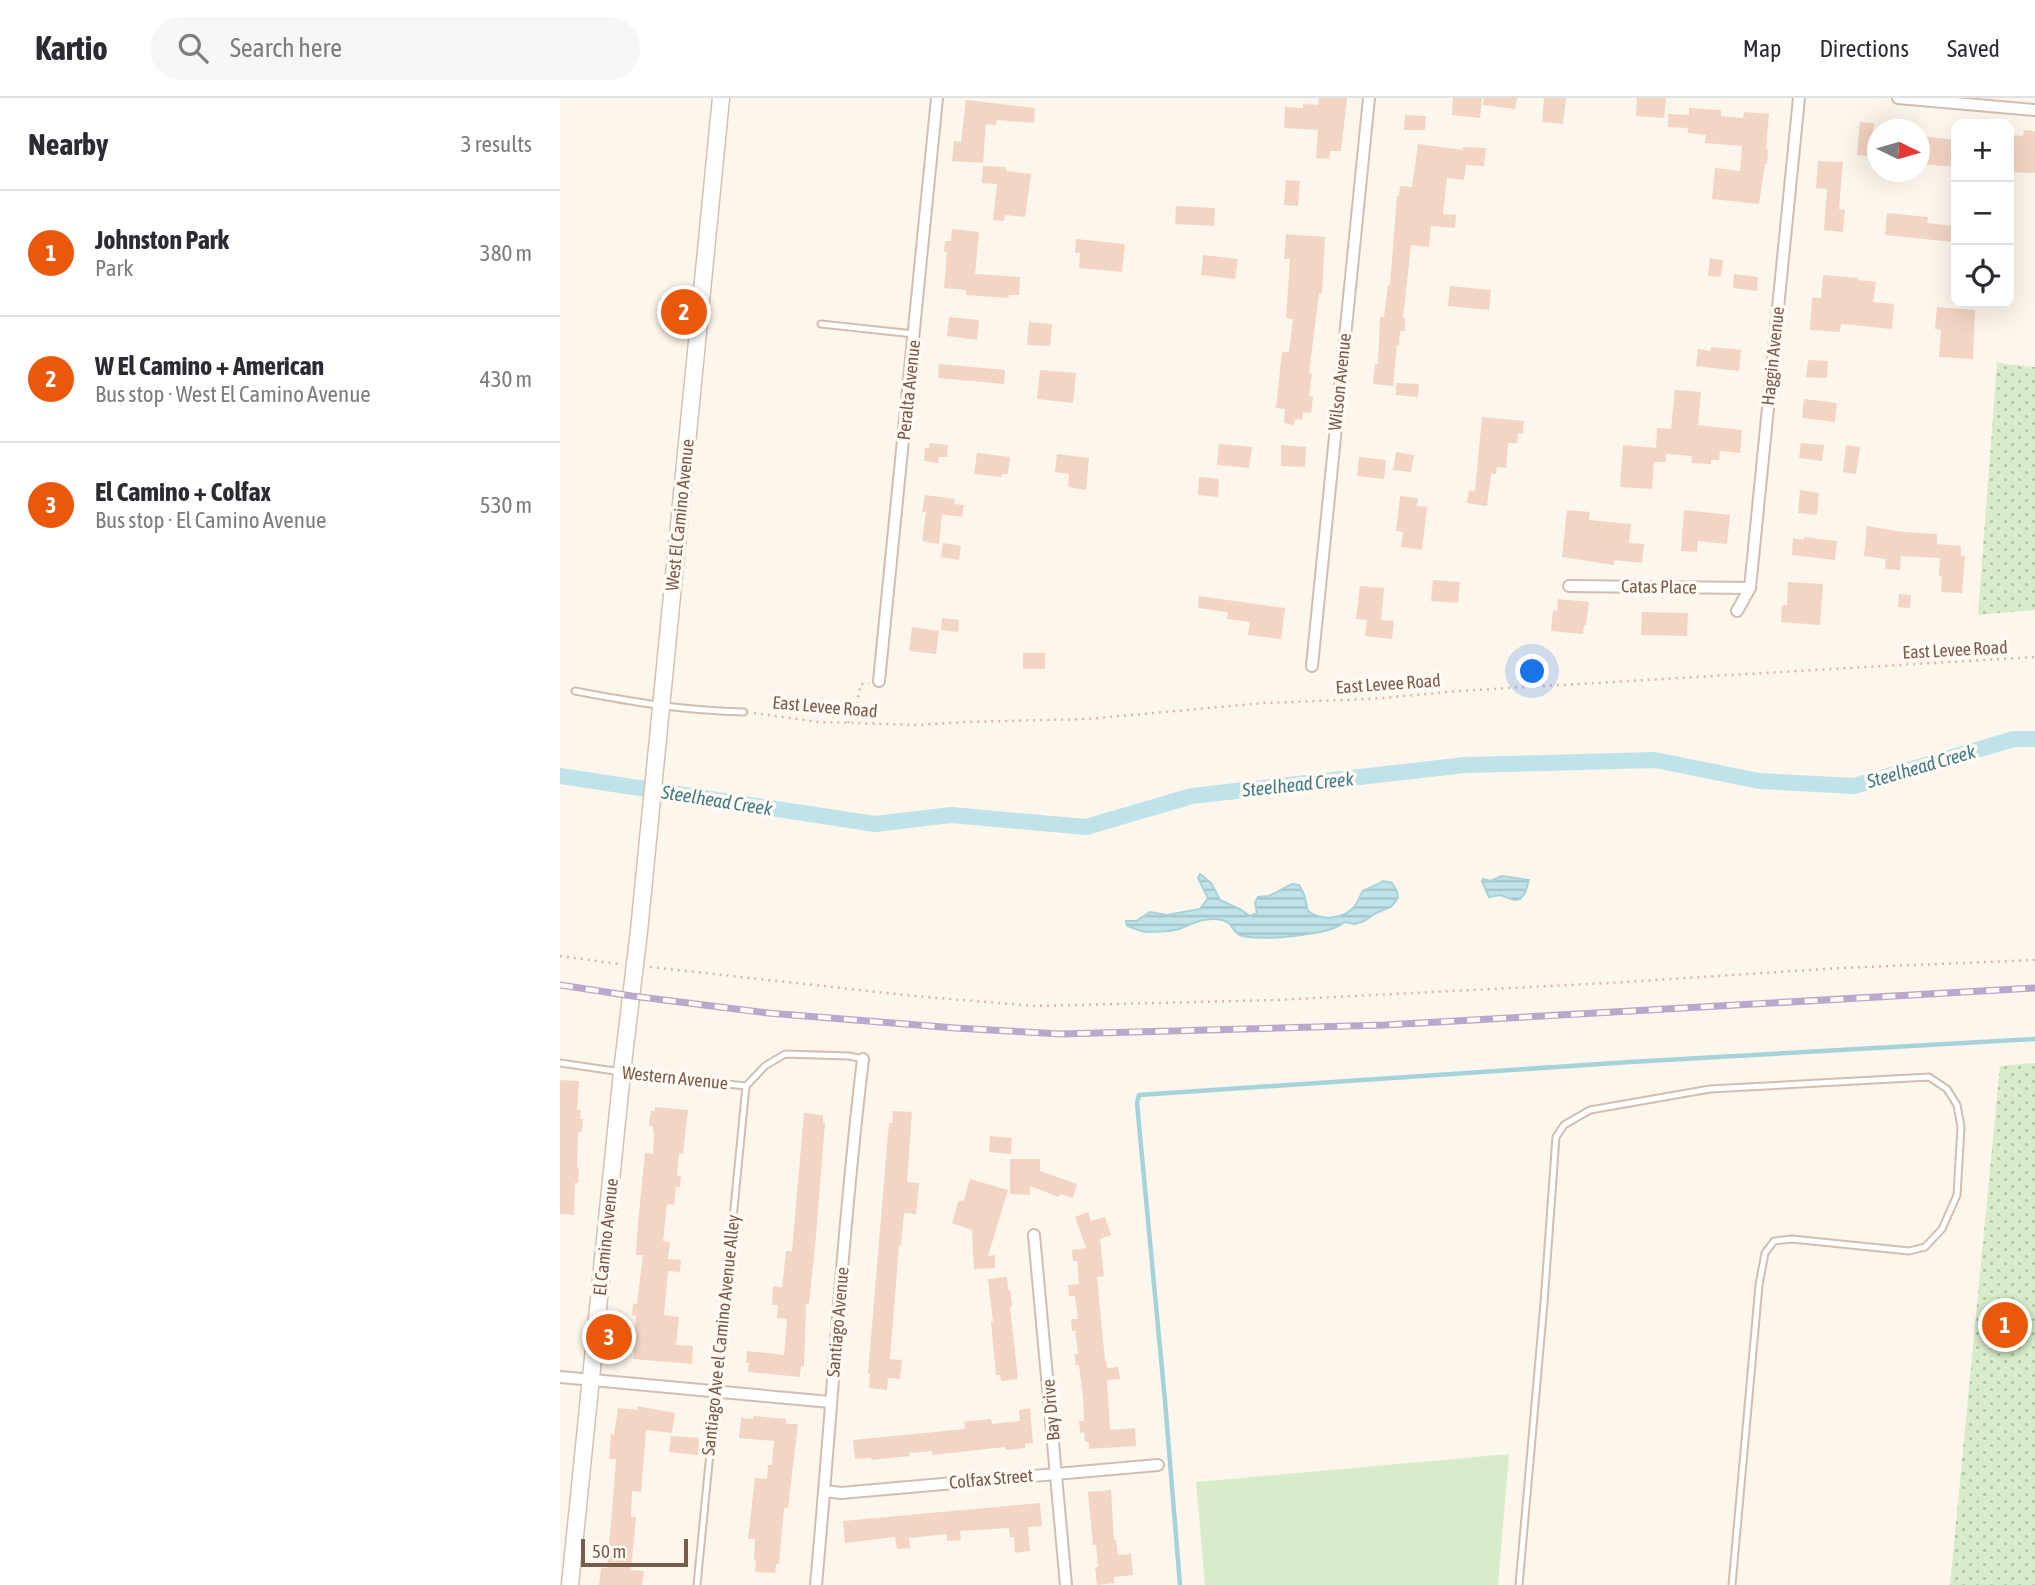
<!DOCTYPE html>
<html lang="en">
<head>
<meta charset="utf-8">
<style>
	body { margin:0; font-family:"Asap Condensed",sans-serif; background:#f7f7f7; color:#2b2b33 }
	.controls { position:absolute; right:21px; top:21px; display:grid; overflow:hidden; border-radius:14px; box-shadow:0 7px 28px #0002 }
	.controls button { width:63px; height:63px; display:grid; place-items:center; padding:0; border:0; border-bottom:2px solid #e1e1e2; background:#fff; color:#2b2b33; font:35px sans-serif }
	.compass { position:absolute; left:1307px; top:21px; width:63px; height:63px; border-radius:50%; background:#fff; box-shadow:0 7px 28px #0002; rotate:95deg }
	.scale { position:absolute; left:21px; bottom:18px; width:107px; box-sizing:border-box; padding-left:7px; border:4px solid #7a5c4d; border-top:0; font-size:19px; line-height:24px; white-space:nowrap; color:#7a5c4d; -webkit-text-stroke:5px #fffaf3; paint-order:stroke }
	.you { position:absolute; left:973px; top:574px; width:24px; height:24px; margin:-18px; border:5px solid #fff; border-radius:50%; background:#1a73e8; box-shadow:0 0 0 10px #1a73e833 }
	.badge { display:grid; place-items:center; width:46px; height:46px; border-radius:50%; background:#ea580c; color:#fff; font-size:23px; font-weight:700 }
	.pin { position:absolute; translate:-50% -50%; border:4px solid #fff; box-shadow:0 2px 7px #0006 }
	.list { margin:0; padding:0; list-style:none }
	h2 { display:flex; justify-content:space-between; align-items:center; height:91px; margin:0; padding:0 28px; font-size:30px }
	h2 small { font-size:23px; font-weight:400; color:#7c7c81 }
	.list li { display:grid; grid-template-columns:46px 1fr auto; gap:21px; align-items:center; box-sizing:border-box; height:126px; padding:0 28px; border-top:2px solid #e1e1e2 }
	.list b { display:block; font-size:26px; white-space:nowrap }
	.list p { margin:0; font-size:23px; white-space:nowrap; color:#7c7c81 }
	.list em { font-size:23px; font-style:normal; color:#7c7c81 }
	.icon { flex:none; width:38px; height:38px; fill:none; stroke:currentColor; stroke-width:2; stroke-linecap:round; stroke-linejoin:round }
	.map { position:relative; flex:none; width:1475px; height:1487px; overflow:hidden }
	header { display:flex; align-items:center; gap:42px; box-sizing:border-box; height:98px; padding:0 35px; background:#fff; border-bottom:2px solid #e1e1e2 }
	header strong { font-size:33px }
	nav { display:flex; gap:38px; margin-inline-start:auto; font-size:24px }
	.search { width:490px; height:63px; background:#f7f7f7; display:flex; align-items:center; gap:18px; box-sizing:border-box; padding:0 24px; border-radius:38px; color:#7c7c81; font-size:26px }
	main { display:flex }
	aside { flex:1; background:#fff }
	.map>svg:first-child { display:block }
	.grass { fill:#d8ecc9 }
	.park { fill:url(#park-dots) }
	.water { fill:url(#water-rules); stroke:#a5d3da; stroke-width:2 }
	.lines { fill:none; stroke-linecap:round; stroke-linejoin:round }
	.stream { stroke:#a5d3da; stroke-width:4.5 }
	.canal { stroke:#bfe3e8; stroke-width:16 }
	.building { fill:#f3d5c3 }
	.lane-casing { stroke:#d1beb0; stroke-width:9 }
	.street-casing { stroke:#d1beb0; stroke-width:14 }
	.secondary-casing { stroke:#d6c0b0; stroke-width:19 }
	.path { stroke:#d9b8a5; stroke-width:2.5; stroke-dasharray:2 5; stroke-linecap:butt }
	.lane { stroke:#fff; stroke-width:5 }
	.street { stroke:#fff; stroke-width:10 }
	.secondary { stroke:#fff; stroke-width:16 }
	.rail-casing { stroke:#b9a8c9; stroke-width:7 }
	.rail { stroke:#fffaf3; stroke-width:4.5; stroke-dasharray:13; stroke-linecap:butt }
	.labels { text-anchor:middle; stroke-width:7; stroke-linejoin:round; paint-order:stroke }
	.street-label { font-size:18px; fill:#7a5c4d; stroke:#fffaf3 }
	.water-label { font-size:19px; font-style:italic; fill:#437c86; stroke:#fffaf3 }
</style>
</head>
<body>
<header>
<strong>Kartio</strong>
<div class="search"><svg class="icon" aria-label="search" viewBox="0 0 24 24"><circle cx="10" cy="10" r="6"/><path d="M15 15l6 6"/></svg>Search here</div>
<nav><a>Map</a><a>Directions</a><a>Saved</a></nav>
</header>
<main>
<aside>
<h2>Nearby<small>3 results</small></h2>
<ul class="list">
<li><span class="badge">1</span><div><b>Johnston Park</b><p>Park</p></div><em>380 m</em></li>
<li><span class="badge">2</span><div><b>W El Camino + American</b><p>Bus stop · West El Camino Avenue</p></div><em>430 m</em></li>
<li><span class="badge">3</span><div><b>El Camino + Colfax</b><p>Bus stop · El Camino Avenue</p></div><em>530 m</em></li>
</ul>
</aside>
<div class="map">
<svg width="1475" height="1487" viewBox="0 0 1475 1487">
	<defs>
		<pattern id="park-dots" width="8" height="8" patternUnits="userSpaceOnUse" patternTransform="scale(1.75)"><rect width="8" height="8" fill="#d8ecc9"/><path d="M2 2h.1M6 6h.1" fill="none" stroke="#b4c2a5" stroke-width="1.8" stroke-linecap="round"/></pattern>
		<pattern id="water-rules" width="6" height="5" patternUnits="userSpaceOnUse" patternTransform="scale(1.75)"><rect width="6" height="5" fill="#bfe3e8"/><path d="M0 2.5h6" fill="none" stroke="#a0bbbe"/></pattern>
	</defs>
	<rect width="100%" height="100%" fill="#fdf6ec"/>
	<!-- grass -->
	<path class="grass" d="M949,1356L938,1487H645L636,1384Z"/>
	<!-- park -->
	<path class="park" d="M1437,265L1475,269V512L1418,517Z
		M1475,965V1487H1390L1440,968Z"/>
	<!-- water -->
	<path class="water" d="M640,776L651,785L660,802L680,811L690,818L697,815L695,805L698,799L709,798L732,786L739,787L744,796L748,813C762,823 783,822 795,808C798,804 800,797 803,793C807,790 818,787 823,783L832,785L837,793L838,800L831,809L816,815L804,823L795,826L784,824C774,837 696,844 680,837C669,832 676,823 655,821C641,820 631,827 619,831C614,833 586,835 582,833C576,832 572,829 567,828L566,823H576L590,814L607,817L640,811L648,800L638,780Z
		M942,778L969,782L965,795L960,801L954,802L940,797L929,799L922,783L923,781L930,783Z"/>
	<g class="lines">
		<!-- stream -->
		<path class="stream" d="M620,1487L605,1303L577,1005L579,997L1070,964L1475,941"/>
		<!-- canal -->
		<path class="canal" d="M0,678L315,726L391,717L526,729L632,698L905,667L1095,662L1199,683L1294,688L1454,641H1475"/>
	</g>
	<!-- building -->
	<path class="building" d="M759,0H787L781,53H770L769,61L756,60L758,32L724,30L725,9L743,10V6L758,7Z
		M893,0H922L920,20L892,17Z
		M924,0H957L955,11L923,7Z
		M984,0H1006L1003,26L982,24Z
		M1077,0H1106L1104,20L1076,18Z
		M406,2L475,10L474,25L437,22L436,27L426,26L423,65L392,63L394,43L401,44Z
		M1129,10L1161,12V18L1183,20L1184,14L1209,16L1206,51H1208L1207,66H1205L1199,106L1152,101L1155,70L1180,73L1182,48L1145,45L1146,37L1128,35V30L1108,29V16L1129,17Z
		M845,17L866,18L865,32H844Z
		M1300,24L1314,25L1313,36H1318V59L1297,57Z
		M1464,32L1475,33V75L1449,74V37L1463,38Z
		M1360,38L1396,42V69L1360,66Z
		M858,46L903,52V49L926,50L924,68L906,67L904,82L887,80L883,116L896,117L895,130L871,128L869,149L851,147L843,220H845V233H840L839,247H837L833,288L813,286L815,266H818L820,219H824L828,187H830L837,98H839L840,88L852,89Z
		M1258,63L1283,64L1279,111L1285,112L1283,134L1264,132L1267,91L1256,90Z
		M423,68L446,69V73L471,76L465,119L445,117L444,123L433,122L437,86L422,85Z
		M726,82L740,83L738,108L724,107Z
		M616,108L655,110L654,128L615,126Z
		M1327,115L1368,119L1367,125L1394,128L1393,144L1325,137Z
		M392,131L419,134L415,176L460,179L459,197H449V200L406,197V192L384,190L387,154H384L385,143H391Z
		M726,136L765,139L762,195H759L749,275L752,276L749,298L753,299L751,315L743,314L742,322L735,321L734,327L724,325L725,311L716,310L722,254H729L733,221L726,220L730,161H724Z
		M516,141L565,146L562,174L519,170L520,155H515Z
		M643,157L678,161L675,181L641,177Z
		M1150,160L1163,162L1161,179L1148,178Z
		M1174,176L1198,179L1197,193L1173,190Z
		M1263,177L1298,180V182L1316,184L1313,204L1334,206L1332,231L1281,226L1280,234L1250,232L1252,200H1261Z
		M890,188L931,192L929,212L888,208Z
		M1377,209L1415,212L1413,261L1379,259L1381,232L1375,231Z
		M389,219L419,222L417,242L387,238Z
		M469,224L492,226L490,248L467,247Z
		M1151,249L1181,252L1179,273L1136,268L1138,251L1150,253Z
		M1248,262L1268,263L1267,280L1246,279Z
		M379,266L445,272L444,286L378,280Z
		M480,272L516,275L513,305L477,301Z
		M836,285L859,286L858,299L836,297Z
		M1115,292L1141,294L1138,327L1182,332L1180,355L1160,353L1159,362H1151V366L1131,365L1132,358L1106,356V364H1094L1092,391L1060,389L1063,347L1096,350L1097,330L1111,331Z
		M1244,301L1277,305L1275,324L1242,320Z
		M922,319L964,323L963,336L958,335L957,345H948L946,370L937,369L936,376H931L927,408L907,405L909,392L915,393Z
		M370,345L388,347L387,359H379L378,365L364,363L365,350H369Z
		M1241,345L1264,347L1262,363L1239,360Z
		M659,346L692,349L689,370L657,367Z
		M721,347L746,349L745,369L721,368Z
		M1286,347L1300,349L1296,376L1283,374Z
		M836,354L854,357L851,374L833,372Z
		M417,355L450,359L448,376H442V379L414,376Z
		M497,356L529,360L526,392L508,389L509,376L495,374Z
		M799,359L826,362L824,381L797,378Z
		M639,379L659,381L658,399L638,397Z
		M1240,392L1259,395L1257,417L1238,415Z
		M365,397L395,401L394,406L404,407L402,419L382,416L379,446L362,443L366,414H362Z
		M840,398L858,400L857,408L867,409L862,452L841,449L843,434L836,433Z
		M1007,412L1030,414L1029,422L1071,426L1069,445L1084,446L1082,465L1054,462V467L1002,459Z
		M1124,412L1170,417L1167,446L1138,443L1137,454L1121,453Z
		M1307,428L1343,434L1377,436V446L1401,448V458H1405L1402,495L1381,494L1382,478H1379L1380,460L1341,458L1340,472L1325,471L1326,461L1304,458Z
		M1244,439L1277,443L1275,462L1232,457L1233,440L1244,442Z
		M383,445L401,448L399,462L381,459Z
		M873,482L900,484L898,505L871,503Z
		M1228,484L1263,486L1260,527L1221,524L1222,507H1227Z
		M800,488L824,490L821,522L834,523L832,541L805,538L807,522L796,521Z
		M1339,496L1351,497L1350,510L1338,509Z
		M639,498L725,510L721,541L688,537L690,524L667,521L668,514L638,510Z
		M998,501L1029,504L1026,527H1024L1023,536L991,533L993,512L997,513Z
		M1082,514L1128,515L1127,538L1081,537Z
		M382,520L399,522L398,534L381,532Z
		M352,529L379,533L376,556L349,553Z
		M463,555H485V571H463Z
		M0,982L19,983L17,1012H21L20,1021H23L22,1034H18L17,1069L19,1070L18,1085H15L14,1117L0,1116Z
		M95,1009L128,1012L123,1056L119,1055L117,1078H121L120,1089H116L114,1107L107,1106L103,1143L110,1144L108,1161L121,1162L120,1174L108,1173L104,1217L119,1219L116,1247L133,1248L132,1266L73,1261L76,1218L72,1217L73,1206H77L83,1157H76L77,1136L85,1055L93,1056L94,1033H93V1028H89L91,1013H95Z
		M333,1013L352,1014L347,1084L359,1085L356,1116L344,1115L341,1147H339L330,1261L342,1262L340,1281L328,1280L327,1292L309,1290L310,1276H308L327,1048L329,1025H332Z
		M244,1015L263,1017V1025H265L255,1149L249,1206H246L244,1269L241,1268L240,1279L188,1274L189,1265H186L187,1253L224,1257L227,1221L217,1220L218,1207H212L213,1188L222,1189L226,1153H232Z
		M430,1038L452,1040L451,1056L429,1054Z
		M450,1061H480V1073L517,1086L513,1100L500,1096L499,1099L470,1088V1097L450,1096Z
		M410,1081L448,1092L428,1158L435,1157V1170L414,1171L412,1132L392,1125L398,1104L404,1102Z
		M528,1114L531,1123L545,1119L551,1137L540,1141L544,1178L537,1179L545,1263H546L547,1270L558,1269L560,1281L547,1282L550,1332L575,1330L576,1348L529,1351V1344H525L524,1334L520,1335L519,1323H524L523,1300L519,1267H516L514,1256H518L515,1233H512L511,1221H518L515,1198H509L508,1187L519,1186L517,1163H513L512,1152L526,1150L515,1119Z
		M447,1179L448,1192H450L452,1208L450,1209L458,1281L441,1283L440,1277H436L431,1224H433L428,1181Z
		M77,1308L115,1315L112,1335L86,1332L81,1394L72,1393L71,1419H76L71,1472L84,1473L82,1487H39L41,1470H47L53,1402L56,1361H49L51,1336L54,1337L58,1310L78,1312Z
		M470,1310L473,1345L465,1346V1350L446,1352L445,1349L372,1357V1353L349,1355L350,1358L311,1362V1360L295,1361L293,1342L405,1331L404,1324L431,1321L432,1326L460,1323L459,1312Z
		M193,1318L226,1321V1326H238L228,1410H224L219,1466H216L215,1475L195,1474L196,1462H194L195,1441H188L195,1380L207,1381L208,1367H212L214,1343L179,1340L181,1320L193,1321Z
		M111,1338L139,1340L138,1357L109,1354Z
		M551,1392L554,1442H556L558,1457L571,1456L573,1477L554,1479V1485L537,1487L535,1469H538L536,1447H533L528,1394Z
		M480,1405L482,1428L468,1429L470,1453L455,1455L454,1439H450L449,1430L400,1433L401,1442L387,1443V1436L349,1440L350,1450L337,1451L335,1439L285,1445L283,1423Z"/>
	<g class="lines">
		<defs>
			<path id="lane" d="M261,226L354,236
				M15,593C72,604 127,613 184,614
				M0,965L82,977L186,988L205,968L225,956L289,958L303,961
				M137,1487L186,988
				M959,1487L984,1205L996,1039L1004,1027L1030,1012L1150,991L1369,979L1387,991L1397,1007L1401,1029L1397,1097L1382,1131L1365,1149L1349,1153L1232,1141L1214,1143L1205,1155L1199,1187L1172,1487"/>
			<path id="street" d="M1338,0L1475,12
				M1009,488L1190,490
				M1177,513L1190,490L1239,0
				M752,568L809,0
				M319,583L377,0
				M474,1137L506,1487
				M0,1279L270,1304
				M265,1393L281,1395L598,1367
				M256,1487C272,1312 282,1136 303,961"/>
			<path id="secondary" d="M10,1487L62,974L79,833L161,0"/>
		</defs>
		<!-- lane casing -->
		<use href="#lane" class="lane-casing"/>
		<!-- street casing -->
		<use href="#street" class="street-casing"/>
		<!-- secondary casing -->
		<use href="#secondary" class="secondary-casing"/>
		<!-- path -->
		<path class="path" d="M194,615L259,624L358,627L404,624L527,621L704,605L811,601L899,593L1475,559
			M288,625L295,613L301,586L309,585
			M0,858L59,866
			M90,869L354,898L475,908L716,902L1049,885L1281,870L1475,862"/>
		<!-- lane -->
		<use href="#lane" class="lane"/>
		<!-- street -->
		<use href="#street" class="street"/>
		<!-- secondary -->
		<use href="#secondary" class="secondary"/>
		<defs>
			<path id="rail" d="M0,887L72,898L208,915L395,930L501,936L825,927L1475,890"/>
		</defs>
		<!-- rail casing -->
		<use href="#rail" class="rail-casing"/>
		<!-- rail -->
		<use href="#rail" class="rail"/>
	</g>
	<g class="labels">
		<!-- street labels -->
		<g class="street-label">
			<text transform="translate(1213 258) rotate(-84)" y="6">Haggin Avenue</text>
			<text transform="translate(780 284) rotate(-84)" y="6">Wilson Avenue</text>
			<text transform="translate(349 292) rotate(-84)" y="6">Peralta Avenue</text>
			<text transform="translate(120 417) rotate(-84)" y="6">West El Camino Avenue</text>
			<text transform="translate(1099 489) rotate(1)" y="6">Catas Place</text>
			<text transform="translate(1395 552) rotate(-3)" y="6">East Levee Road</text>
			<text transform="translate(828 586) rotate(-4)" y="6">East Levee Road</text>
			<text transform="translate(265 609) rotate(5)" y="6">East Levee Road</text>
			<text transform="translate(115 980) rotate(6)" y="6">Western Avenue</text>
			<text transform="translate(46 1139) rotate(-84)" y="6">El Camino Avenue</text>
			<text transform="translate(278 1224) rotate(-85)" y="6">Santiago Avenue</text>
			<text transform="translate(161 1237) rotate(-84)" y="6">Santiago Ave el Camino Avenue Alley</text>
			<text transform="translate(491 1312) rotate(-95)" y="6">Bay Drive</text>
			<text transform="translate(431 1381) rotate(-5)" y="6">Colfax Street</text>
		</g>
		<!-- water labels -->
		<g class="water-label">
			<text transform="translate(1361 668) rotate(-16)" y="7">Steelhead Creek</text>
			<text transform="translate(738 686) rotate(-6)" y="7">Steelhead Creek</text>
			<text transform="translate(157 702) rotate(9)" y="7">Steelhead Creek</text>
		</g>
	</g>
</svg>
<div class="controls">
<button>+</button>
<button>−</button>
<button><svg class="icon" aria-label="locate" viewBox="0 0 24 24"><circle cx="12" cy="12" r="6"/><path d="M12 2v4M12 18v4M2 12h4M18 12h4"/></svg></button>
</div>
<svg class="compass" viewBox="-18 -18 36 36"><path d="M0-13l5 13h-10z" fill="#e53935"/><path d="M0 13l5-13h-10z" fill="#7c7c81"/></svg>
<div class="scale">50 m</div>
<div class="you"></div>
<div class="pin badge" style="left:1445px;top:1227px">1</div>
<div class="pin badge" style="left:124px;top:214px">2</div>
<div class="pin badge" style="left:49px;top:1239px">3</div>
</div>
</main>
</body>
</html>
